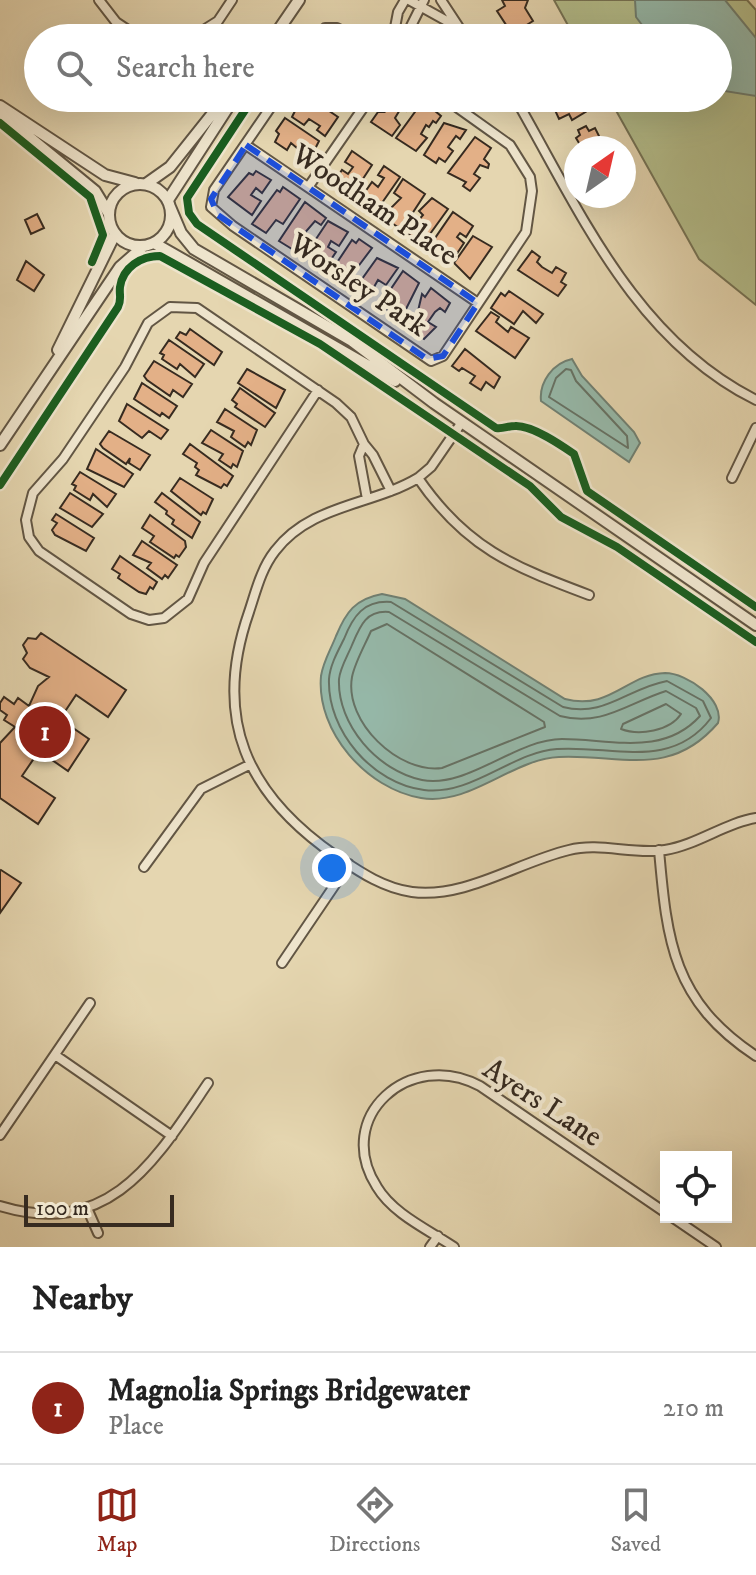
<!DOCTYPE html>
<html lang="en">
<head>
<meta charset="utf-8">
<style>
	body { margin:0; font-family:"IM FELL DW Pica",serif; background:#f2f2f2; color:#222 }
	.controls { position:absolute; right:24px; bottom:24px; display:grid; overflow:hidden; border-radius:0px; box-shadow:0 8px 32px #0002 }
	.controls button { width:72px; height:72px; display:grid; place-items:center; padding:0; border:0; border-bottom:2px solid #e0e0e0; background:#fff; color:#222; font:40px sans-serif }
	.compass { position:absolute; left:564px; top:136px; width:72px; height:72px; border-radius:50%; background:#fff; box-shadow:0 8px 32px #0002; rotate:34deg }
	.scale { position:absolute; left:24px; bottom:20px; width:150px; box-sizing:border-box; padding-left:8px; border:4px solid #372b20; border-top:0; font-size:22px; line-height:28px; white-space:nowrap; color:#372b20; -webkit-text-stroke:6px #eee4cc; paint-order:stroke }
	.you { position:absolute; left:332px; top:868px; width:28px; height:28px; margin:-20px; border:6px solid #fff; border-radius:50%; background:#1a73e8; box-shadow:0 0 0 12px #1a73e833 }
	.badge { display:grid; place-items:center; width:52px; height:52px; border-radius:50%; background:#8f2418; color:#fff; font-size:26px; font-weight:700 }
	.pin { position:absolute; translate:-50% -50%; border:4px solid #fff; box-shadow:0 2px 8px #0006 }
	.list { margin:0; padding:0; list-style:none }
	h2 { display:flex; justify-content:space-between; align-items:center; height:104px; margin:0; padding:0 32px; font-size:34px }
	h2 small { font-size:26px; font-weight:400; color:#767676 }
	.list li { display:grid; grid-template-columns:52px 1fr auto; gap:24px; align-items:center; box-sizing:border-box; height:112px; padding:0 32px; border-top:2px solid #e0e0e0 }
	.list b { display:block; font-size:30px; white-space:nowrap }
	.list p { margin:0; font-size:26px; white-space:nowrap; color:#767676 }
	.list em { font-size:26px; font-style:normal; color:#767676 }
	.icon { flex:none; width:44px; height:44px; fill:none; stroke:currentColor; stroke-width:2; stroke-linecap:round; stroke-linejoin:round }
	.map { position:relative; flex:none; width:756px; height:1247px; overflow:hidden }
	.search { position:absolute; background:#fff; box-shadow:0 8px 32px #0002; left:24px; right:24px; top:24px; height:88px; display:flex; align-items:center; gap:20px; box-sizing:border-box; padding:0 28px; border-radius:44px; color:#767676; font-size:30px }
	.sheet { height:216px; background:#fff }
	nav { display:flex; justify-content:space-around; align-items:center; box-sizing:border-box; height:112px; border-top:2px solid #e0e0e0; background:#fff; font-size:22px; color:#767676 }
	nav a { display:grid; justify-items:center; gap:4px }
	nav .on { color:#8f2418 }
	.map>svg:first-child { display:block }
	.green { fill:#b4be8c; stroke:#767456; stroke-width:2 }
	.water { fill:#96b9aa; stroke:#708073; stroke-width:2 }
	.lines { fill:none; stroke-linecap:round; stroke-linejoin:round }
	.shore { stroke:#667265; stroke-width:2 }
	.building { fill:#e3b087; stroke:#372b20; stroke-width:2 }
	.minor-casing { stroke:#625644; stroke-width:12 }
	.tertiary-casing { stroke:#625644; stroke-width:14 }
	.minor { stroke:#eee4cc; stroke-width:8 }
	.tertiary { stroke:#eee4cc; stroke-width:10 }
	.cycleway-casing { stroke:#eee4cc; stroke-width:13 }
	.cycleway { stroke:#1b5e20; stroke-width:8 }
	.marked { fill:#1d4ed8; fill-opacity:0.2; stroke:#1d4ed8; stroke-width:6; stroke-dasharray:16 10; stroke-linejoin:round }
	.labels { text-anchor:middle; stroke-width:8; stroke-linejoin:round; paint-order:stroke }
	.street-label { font-size:30px; fill:#372b20; stroke:#eee4cc }
</style>
</head>
<body>
<div class="map">
<svg width="756" height="1247" viewBox="0 0 756 1247">
	<rect width="100%" height="100%" fill="#e5d6b0"/>
	<filter id="stains"><feTurbulence type="fractalNoise" baseFrequency=".0025" numOctaves="4"/><feColorMatrix values="0 0 0 0 .2 0 0 0 0 .09 0 0 0 0 .02 0 0 0 .5 -.17"/></filter>
	<radialGradient id="worn" r=".72"><stop offset=".6" stop-color="#630" stop-opacity="0"/><stop offset="1" stop-color="#630" stop-opacity=".3"/></radialGradient>
	<!-- green -->
	<path class="green" d="M554,0H747L756,10V305L699,259L609,98H718V38H575Z"/>
	<!-- water -->
	<path class="water" d="M635,0H725L756,38V96L718,90V38H652L636,17Z
		M572,359L582,376L634,432L640,443L629,462L541,401C539,382 553,363 572,359Z
		M382,594L405,599L565,699C610,711 627,674 665,673C687,673 725,700 718,723C670,779 621,754 559,757C512,759 471,806 421,798C367,789 316,732 321,676C323,662 331,649 336,636C346,612 355,599 382,594Z"/>
	<g class="lines">
		<!-- shore -->
		<path class="shore" d="M566,369L571,370L576,381L627,436L628,448L549,397L556,378Z
			M391,602L563,707C604,718 628,688 667,681L703,701L711,718C671,771 612,745 557,749C512,752 472,796 424,790C373,784 327,731 329,679C330,665 338,651 344,639C353,616 364,600 391,602Z
			M389,612L560,716C602,727 628,703 666,691L696,708L700,716C663,757 610,739 562,739C516,739 467,789 422,780C378,771 337,725 339,679C340,668 348,655 352,645C360,626 366,610 389,612Z
			M387,624L544,722L545,727L442,768C399,774 344,722 352,677C355,662 365,645 371,631Z
			M666,704L681,714C670,731 639,736 621,729L623,724Z"/>
	</g>
	<!-- building -->
	<path class="building" d="M502,0H528L525,8L533,21L512,34L497,11L505,6Z
		M297,98H310L338,117L325,136L317,130L320,126L309,119L304,125L292,117L296,109L292,106Z
		M388,98H404L411,103L406,111L401,108L395,118L400,125L392,136L371,122L378,112H383L380,110Z
		M583,98L592,108L572,120L569,114L559,119L550,99Z
		M423,101L441,116L436,123L433,121L429,127L426,125L421,134L427,138L416,151L396,138Z
		M285,118L319,141L310,159L291,143L287,150L275,142L279,134L276,131Z
		M444,123L466,130L460,139L456,136L448,147L453,151L445,162L439,158L436,163L424,155Z
		M586,126L589,131L595,128L605,148H582L576,138L580,135L578,130Z
		M475,137L491,148L484,159L489,164L488,168L480,165L474,174L480,178L470,191L463,186L466,182L448,173Z
		M352,151L372,165L353,194L333,183L342,170L348,174L353,167L345,162Z
		M384,166L400,177L377,210L374,207L372,211L358,202L372,182L378,187L384,178L378,175Z
		M256,171L271,180L262,193L256,188L251,195L261,201L252,215L228,197L249,173L253,175Z
		M403,179L425,194L404,226L398,227L382,217L401,198L394,193Z
		M283,187L300,199L283,224L276,220L266,233L252,224L277,190L280,192Z
		M432,198L448,209L422,245L405,231L414,218L418,221L423,215L419,211Z
		M305,202L326,218L321,225L315,221L302,236L309,241L300,254L279,241Z
		M453,212L473,226L466,237L460,233L457,237L464,243L450,264L431,252L434,247L431,244Z
		M37,214L44,228L31,234L25,220Z
		M328,221L348,232L339,246L331,241L328,247L336,252L328,264L308,251Z
		M473,236L492,247L470,279L454,263Z
		M359,239L372,248L357,268L351,264L346,271L351,274L345,283L330,273L352,240L356,243Z
		M532,251L540,257L537,262L542,267L552,273L556,267L566,273L561,282L566,285L558,296L518,270Z
		M377,258L398,268L386,285L378,280L370,294L357,286Z
		M26,261L44,275L34,291L17,280Z
		M403,271L419,283L401,319L380,305Z
		M431,288L450,303L445,312L440,308L435,312L428,322L436,327L424,339L404,325L418,311L422,294L425,297Z
		M509,291L543,314L536,323L523,311L514,324L491,308L501,293L505,296Z
		M491,312L499,317L496,322L508,332L511,327L529,338L515,358L476,331Z
		M190,329L222,352L214,365L176,338L180,332L186,335Z
		M169,340L204,364L195,377L180,364L177,369L162,359L164,355L160,353Z
		M465,349L500,377L494,388L486,382L481,390L470,383L475,376L462,368L459,371L452,366Z
		M154,361L192,384L183,397L173,390L170,396L147,380L144,376Z
		M247,369L285,390L276,408L238,383Z
		M142,383L177,406L169,418L162,413L160,416L134,399Z
		M240,388L275,413L265,427L235,407L237,404L232,400Z
		M127,404L168,430L161,439L149,431L142,438L119,421Z
		M225,409L257,430L251,445L248,442L245,447L231,437L234,431L217,422Z
		M211,430L243,451L237,467L233,464L231,468L219,460L223,454L202,443Z
		M109,431L150,455L140,470L129,463L130,458L126,464L103,448L100,444Z
		M190,444L233,476L227,486L224,484L221,488L196,475L199,470L195,467L197,463L183,454Z
		M96,449L133,474L124,487L87,469Z
		M80,472L116,494L107,507L93,494L90,500L74,490L76,486L72,484Z
		M180,478L213,499L206,514L203,512L201,515L171,491Z
		M70,493L103,514L92,527L60,508Z
		M162,493L200,522L192,538L172,524L174,520L166,514L167,511L155,502Z
		M56,514L94,538L86,551L55,535L52,530L57,523L52,520Z
		M150,515L185,541L186,547L179,557L176,555L174,558L150,542L154,536L142,528Z
		M142,541L177,565L168,578L165,575L162,579L147,568L151,563L133,555Z
		M120,556L157,582L153,589L150,587L146,594L139,592L118,578L120,574L112,569Z
		M41,633L126,690L108,717L76,695L60,719L89,739L68,771L39,751L22,776L55,798L38,824L0,798V743L15,727L4,720L7,715L0,710V703L4,697L14,704L18,698L29,706L38,686L49,677L30,668L23,659L27,653L23,645L28,638L36,639Z
		M1,870L21,883L0,913V871Z"/>
	<g class="lines">
		<defs>
			<path id="minor" d="M99,0L116,22L140,38
				M409,0L454,25
				M441,0L466,38
				M191,38L218,21L232,0
				M317,38L325,28H337L357,38
				M393,38L398,12L405,0
				M405,38L424,0
				M277,98L214,190L211,207L233,226L431,361L443,356L526,232L532,191L530,177L510,145L444,98
				M515,98C580,211 634,339 756,400
				M246,145L478,303
				M309,186L370,98
				M318,390L204,563L188,599L164,618L149,620L131,614L39,551L29,537L26,520L33,493L63,459L125,367L148,323L170,307L197,308L336,403L351,417L364,444
				M462,422L431,467L418,478C371,506 311,504 275,551C261,569 256,591 249,612C212,718 246,794 336,856C360,872 383,888 412,892C465,899 518,862 569,850C600,842 633,855 665,850C697,845 725,823 756,818
				M418,478C466,548 512,566 589,595
				M732,478L756,428
				M367,499L359,456L364,444L373,455L391,491
				M659,850C667,942 673,1001 756,1056
				M144,867L201,789L249,765
				M282,963L349,864
				M55,1055L172,1136
				M0,1135L90,1003
				M0,1206C110,1239 155,1161 208,1083
				M87,1208L98,1233
				M672,1217L716,1247
				M430,1247L438,1236
				M454,1247C429,1230 393,1214 377,1187C332,1117 410,1048 480,1086L666,1213"/>
			<path id="tertiary" d="M273,38L299,0
				M0,106L105,175L135,183
				M0,113L95,191L109,214
				M109 215a31 31 0 1 1 62 0a31 31 0 1 1-62 0Z
				M146,184L170,167L225,98
				M168,200L234,98
				M170,207L181,233L194,249L352,341L434,403L756,625
				M154,243L395,381
				M58,350L115,234
				M0,445L120,267L144,246"/>
		</defs>
		<!-- minor casing -->
		<use href="#minor" class="minor-casing"/>
		<!-- tertiary casing -->
		<use href="#tertiary" class="tertiary-casing"/>
		<!-- minor -->
		<use href="#minor" class="minor"/>
		<!-- tertiary -->
		<use href="#tertiary" class="tertiary"/>
		<defs>
			<path id="cycleway" d="M253,98L187,198L189,213L197,224L496,428C504,429 507,426 515,426C532,425 561,445 574,454L587,491L756,607
				M0,123L90,197L103,235L92,262
				M0,485L118,307C122,299 119,295 120,287C123,267 141,256 160,256L320,344L530,486L561,517L617,547L756,642"/>
		</defs>
		<!-- cycleway casing -->
		<use href="#cycleway" class="cycleway-casing"/>
		<!-- cycleway -->
		<use href="#cycleway" class="cycleway"/>
	</g>
	<!-- marked area -->
	<path class="marked" d="M246,145L478,303L443,356L427,359L218,215L211,199Z"/>
	<g class="labels">
		<!-- street labels -->
		<g class="street-label">
			<text transform="translate(375 204) rotate(34)" y="10">Woodham Place</text>
			<text transform="translate(359 284) rotate(34)" y="10">Worsley Park</text>
			<text transform="translate(543 1102) rotate(33)" y="10">Ayers Lane</text>
		</g>
	</g>
	<rect width="100%" height="100%" filter="url(#stains)"/>
	<rect width="100%" height="100%" fill="url(#worn)"/>
</svg>
<div class="controls">
<button><svg class="icon" aria-label="locate" viewBox="0 0 24 24"><circle cx="12" cy="12" r="6"/><path d="M12 2v4M12 18v4M2 12h4M18 12h4"/></svg></button>
</div>
<svg class="compass" viewBox="-18 -18 36 36"><path d="M0-13l5 13h-10z" fill="#e53935"/><path d="M0 13l5-13h-10z" fill="#767676"/></svg>
<div class="scale">100 m</div>
<div class="you"></div>
<div class="pin badge" style="left:45px;top:732px">1</div>
<div class="search"><svg class="icon" aria-label="search" viewBox="0 0 24 24"><circle cx="10" cy="10" r="6"/><path d="M15 15l6 6"/></svg>Search here</div>
</div>
<section class="sheet">
<h2>Nearby<small></small></h2>
<ul class="list">
<li><span class="badge">1</span><div><b>Magnolia Springs Bridgewater</b><p>Place</p></div><em>210 m</em></li>
</ul>
</section>
<nav>
<a class="on"><svg class="icon" aria-label="map" viewBox="0 0 24 24"><path d="M3 6l6-2 6 2 6-2v14l-6 2-6-2-6 2zM9 4v14M15 6v14"/></svg>Map</a>
<a><svg class="icon" aria-label="directions" viewBox="0 0 24 24"><path d="M12 3l9 9-9 9-9-9zM9 14v-3h6M13 9l2 2-2 2"/></svg>Directions</a>
<a><svg class="icon" aria-label="saved" viewBox="0 0 24 24"><path d="M7 4h10v16l-5-4-5 4z"/></svg>Saved</a>
</nav>
</body>
</html>
